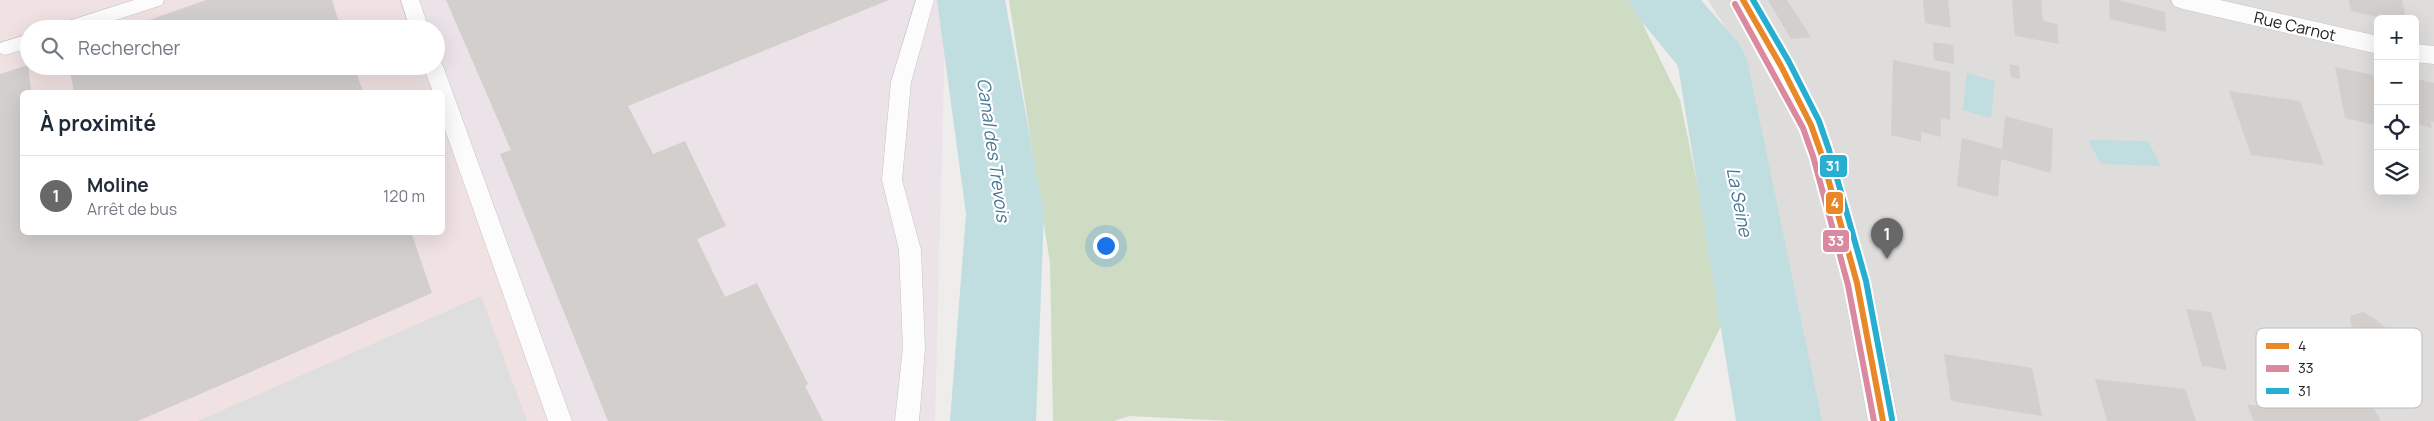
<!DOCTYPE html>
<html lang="fr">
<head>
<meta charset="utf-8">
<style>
	body { margin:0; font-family:Manrope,sans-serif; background:#f2f2f3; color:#1f2937 }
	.controls { position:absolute; right:15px; top:15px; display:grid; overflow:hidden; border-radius:8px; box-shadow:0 5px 20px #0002 }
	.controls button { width:45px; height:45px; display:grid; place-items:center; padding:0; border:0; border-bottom:1px solid #e0e1e3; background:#fff; color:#1f2937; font:25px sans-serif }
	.you { position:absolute; left:1105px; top:245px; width:18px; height:18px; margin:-12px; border:4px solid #fff; border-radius:50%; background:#1a73e8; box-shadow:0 0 0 8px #1a73e833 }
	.badge { display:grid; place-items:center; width:32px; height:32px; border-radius:50%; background:#696868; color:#fff; font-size:16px; font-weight:700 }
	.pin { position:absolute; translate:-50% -41px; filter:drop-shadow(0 1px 2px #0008) }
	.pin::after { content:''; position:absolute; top:26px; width:18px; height:15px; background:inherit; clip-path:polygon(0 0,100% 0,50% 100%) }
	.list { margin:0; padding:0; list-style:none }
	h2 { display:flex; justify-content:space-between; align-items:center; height:65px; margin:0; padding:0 20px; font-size:21px }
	h2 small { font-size:16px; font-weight:400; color:#747a83 }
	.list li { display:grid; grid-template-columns:32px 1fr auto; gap:15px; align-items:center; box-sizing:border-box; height:80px; padding:0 20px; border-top:1px solid #e0e1e3 }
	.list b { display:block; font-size:19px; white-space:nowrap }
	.list p { margin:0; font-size:16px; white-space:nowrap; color:#747a83 }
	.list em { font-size:16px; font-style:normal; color:#747a83 }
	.icon { flex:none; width:28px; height:28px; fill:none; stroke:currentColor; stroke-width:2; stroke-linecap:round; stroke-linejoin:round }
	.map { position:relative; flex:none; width:2434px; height:421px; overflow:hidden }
	.search { position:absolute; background:#fff; box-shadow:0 5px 20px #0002; left:20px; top:20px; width:425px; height:55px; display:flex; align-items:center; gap:12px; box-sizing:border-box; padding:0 18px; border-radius:28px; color:#747a83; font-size:19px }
	.panel { position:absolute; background:#fff; box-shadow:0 5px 20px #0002; left:20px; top:90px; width:425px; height:145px; border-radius:8px }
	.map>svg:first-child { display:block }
	.residential { fill:#dedddc; fill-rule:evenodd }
	.commercial { fill:#f0e2e2 }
	.industrial { fill:#ece3e9 }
	.forest { fill:#cddcc2 }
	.parking { fill:#dfdede }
	.water { fill:#c0dde0 }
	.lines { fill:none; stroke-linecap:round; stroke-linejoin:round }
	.river { fill:#c0dde0; fill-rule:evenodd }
	.building { fill:#d2cfcd }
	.service-casing { stroke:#c5c4c3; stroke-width:1 }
	.minor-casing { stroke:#c5c4c3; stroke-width:1 }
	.tertiary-casing { stroke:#c5c4c3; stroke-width:1 }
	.service { fill:#fdfcfc; fill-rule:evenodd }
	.minor { fill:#fdfcfc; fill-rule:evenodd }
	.tertiary { fill:#fdfcfc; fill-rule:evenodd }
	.bus-1-casing { stroke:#fff; stroke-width:10 }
	.bus-2-casing { stroke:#fff; stroke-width:10 }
	.bus-3-casing { stroke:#fff; stroke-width:10 }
	.bus-1 { stroke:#e98828; stroke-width:6 }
	.bus-2 { stroke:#da899f; stroke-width:6 }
	.bus-3 { stroke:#28aed0; stroke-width:6 }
	.labels { text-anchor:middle; stroke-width:4.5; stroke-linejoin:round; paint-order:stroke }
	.street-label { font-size:16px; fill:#212121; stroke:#fff }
	.water-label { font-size:18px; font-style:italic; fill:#487795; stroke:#fff }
	.key { fill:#fff; stroke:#bcbcbc; stroke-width:1 }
	.key-label { font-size:14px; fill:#212121 }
	.line-badge { stroke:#fff; stroke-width:2 }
	.badge-label { font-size:14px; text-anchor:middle; font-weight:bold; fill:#fff }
</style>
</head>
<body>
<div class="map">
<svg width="2434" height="421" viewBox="0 0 2434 421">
	<rect width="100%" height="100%" fill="#efedeb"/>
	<!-- residential -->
	<path class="residential" d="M1708,0H2434V421H1807L1745,59ZM2378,19H2415V191H2378Z"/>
	<!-- commercial -->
	<path class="commercial" d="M0,0H409L418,29H29V66H431L440,92H22V232H442L443,99L552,421H0Z"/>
	<!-- industrial -->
	<path class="industrial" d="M409,0H946L935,421H552L442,92H440L431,66H436V29H418Z"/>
	<!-- forest -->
	<path class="forest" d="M1009,0H1631L1680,100L1725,318L1674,421H1233L1129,416L1114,421H1053L1050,263Z"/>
	<!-- parking -->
	<path class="parking" d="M481,296L527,421H198Z"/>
	<!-- water -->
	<path class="water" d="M1967,73L1995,81L1991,118L1963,110Z
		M2088,140L2148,141L2161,166L2101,164Z"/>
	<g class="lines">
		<!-- river -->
		<path class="river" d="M937,0H1005L1044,214L1036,421H950L966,214Z
			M1628,0H1701L1737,41L1747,59L1822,421H1736L1678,66L1638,17Z"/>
	</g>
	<!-- building -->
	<path class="building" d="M206,0H332L341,29H124Z
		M446,0H889L628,106L653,154L685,141L726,226L697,239L725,297L757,283L808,384L805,386L823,421H608L500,154L511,150Z
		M1768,0H1787L1811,37L1791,39Z
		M1923,0H1948L1951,28L1925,23Z
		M2012,0H2041L2043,21L2057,24L2059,44L2015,36Z
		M2109,0H2118L2165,12L2166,32L2110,19Z
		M2349,0H2402L2406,19H2387L2351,11Z
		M1933,42L1953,45L1954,64L1934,60Z
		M1893,60L1950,72V120L1941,118V137L1921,132V142L1891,135Z
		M2009,64L2019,66L2020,79L2011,77Z
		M28,65L31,92H22V232H411L432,293L138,421H0V74Z
		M69,66H354L363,92H74Z
		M2335,67L2378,76V126L2345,118Z
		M2415,79L2434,83V122L2430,121L2432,128L2415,124Z
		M2229,91L2300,101L2324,165L2251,155Z
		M2005,116L2053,129L2051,173L2001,159L1998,197L1957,186L1962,138L2002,149Z
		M2186,309L2211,312L2227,370L2202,366Z
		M2363,312L2374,318L2387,329L2386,332L2381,336L2364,338L2351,325L2350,316Z
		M1944,354L2032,368L2042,416L1951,401Z
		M2095,379L2185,389L2196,421H2107Z
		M2247,405L2374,408L2381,421H2254Z"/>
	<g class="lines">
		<defs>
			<path id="service" d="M134,0H164L162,5L88,29H57L59,24Z
				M401,0H419L429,29H410Z
				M916,0H934L911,82L902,180L921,250L925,348L919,421H895L903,348L899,250L882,180L891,82Z
				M29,34V48L5,55L0,53V43Z
				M436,60L440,61L443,66L572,421H548L442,121V92H433L423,66H436Z"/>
			<path id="minor" d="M2171,0H2220L2378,36V54L2183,9L2174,6Z
				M2415,44L2434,46V64L2415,62Z"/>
			<path id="tertiary" d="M1731,0H1755L1794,66L1824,125L1834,153L1871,283L1898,421H1868L1843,283L1808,153L1798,125L1769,66Z"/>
		</defs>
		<!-- service casing -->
		<use href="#service" class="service-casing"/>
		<!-- minor casing -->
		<use href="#minor" class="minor-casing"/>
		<!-- tertiary casing -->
		<use href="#tertiary" class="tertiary-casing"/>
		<!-- service -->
		<use href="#service" class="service"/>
		<!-- minor -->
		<use href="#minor" class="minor"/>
		<!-- tertiary -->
		<use href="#tertiary" class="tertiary"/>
		<defs>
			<path id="bus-1" d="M1743,0L1781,66L1811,125L1821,153L1857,283L1883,421"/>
			<path id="bus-2" d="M1735,4L1803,128L1813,156L1848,285L1874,421"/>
			<path id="bus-3" d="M1753,0L1789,62L1819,121L1829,150L1866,281L1892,419"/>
		</defs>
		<!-- bus-1 casing -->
		<use href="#bus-1" class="bus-1-casing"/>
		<!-- bus-2 casing -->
		<use href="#bus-2" class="bus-2-casing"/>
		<!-- bus-3 casing -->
		<use href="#bus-3" class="bus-3-casing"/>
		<!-- bus-1 -->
		<use href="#bus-1" class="bus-1"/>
		<!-- bus-2 -->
		<use href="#bus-2" class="bus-2"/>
		<!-- bus-3 -->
		<use href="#bus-3" class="bus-3"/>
	</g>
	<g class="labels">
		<!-- street labels -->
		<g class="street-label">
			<text transform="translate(2295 26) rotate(13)" y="6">Rue Carnot</text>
		</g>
		<!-- water labels -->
		<g class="water-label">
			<text transform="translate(993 150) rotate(82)" y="6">Canal des Trevois</text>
			<text transform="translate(1739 202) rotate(79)" y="6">La Seine</text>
		</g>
	</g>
	<!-- legend -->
	<rect x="2256" y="328" width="166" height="80" rx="8" class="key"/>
	<rect x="2266" y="343" width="23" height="6" fill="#e98828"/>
	<rect x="2266" y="365" width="23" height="7" fill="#da899f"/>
	<rect x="2266" y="388" width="23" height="6" fill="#28aed0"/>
	<g class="key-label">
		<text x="2298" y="351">4</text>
		<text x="2298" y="373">33</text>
		<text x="2298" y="396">31</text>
	</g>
	<g class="line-badge">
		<rect x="1819" y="154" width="29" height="24" rx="5" fill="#28aed0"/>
		<rect x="1825" y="191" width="19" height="24" rx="5" fill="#e98828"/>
		<rect x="1822" y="229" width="28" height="24" rx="5" fill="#da899f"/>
	</g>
	<g class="badge-label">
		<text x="1833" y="171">31</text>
		<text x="1835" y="208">4</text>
		<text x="1836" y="246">33</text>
	</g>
</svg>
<div class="controls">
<button>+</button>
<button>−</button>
<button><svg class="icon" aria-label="locate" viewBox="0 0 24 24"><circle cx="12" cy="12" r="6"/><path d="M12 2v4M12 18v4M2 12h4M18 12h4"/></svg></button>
<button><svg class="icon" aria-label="layers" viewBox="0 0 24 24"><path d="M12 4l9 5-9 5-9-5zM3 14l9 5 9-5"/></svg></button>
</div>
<div class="you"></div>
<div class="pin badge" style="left:1887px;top:259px">1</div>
<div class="search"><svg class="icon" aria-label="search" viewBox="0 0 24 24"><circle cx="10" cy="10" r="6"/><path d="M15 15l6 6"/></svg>Rechercher</div>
<section class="panel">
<h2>À proximité<small></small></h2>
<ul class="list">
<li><span class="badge">1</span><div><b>Moline</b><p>Arrêt de bus</p></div><em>120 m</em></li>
</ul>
</section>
</div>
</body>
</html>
